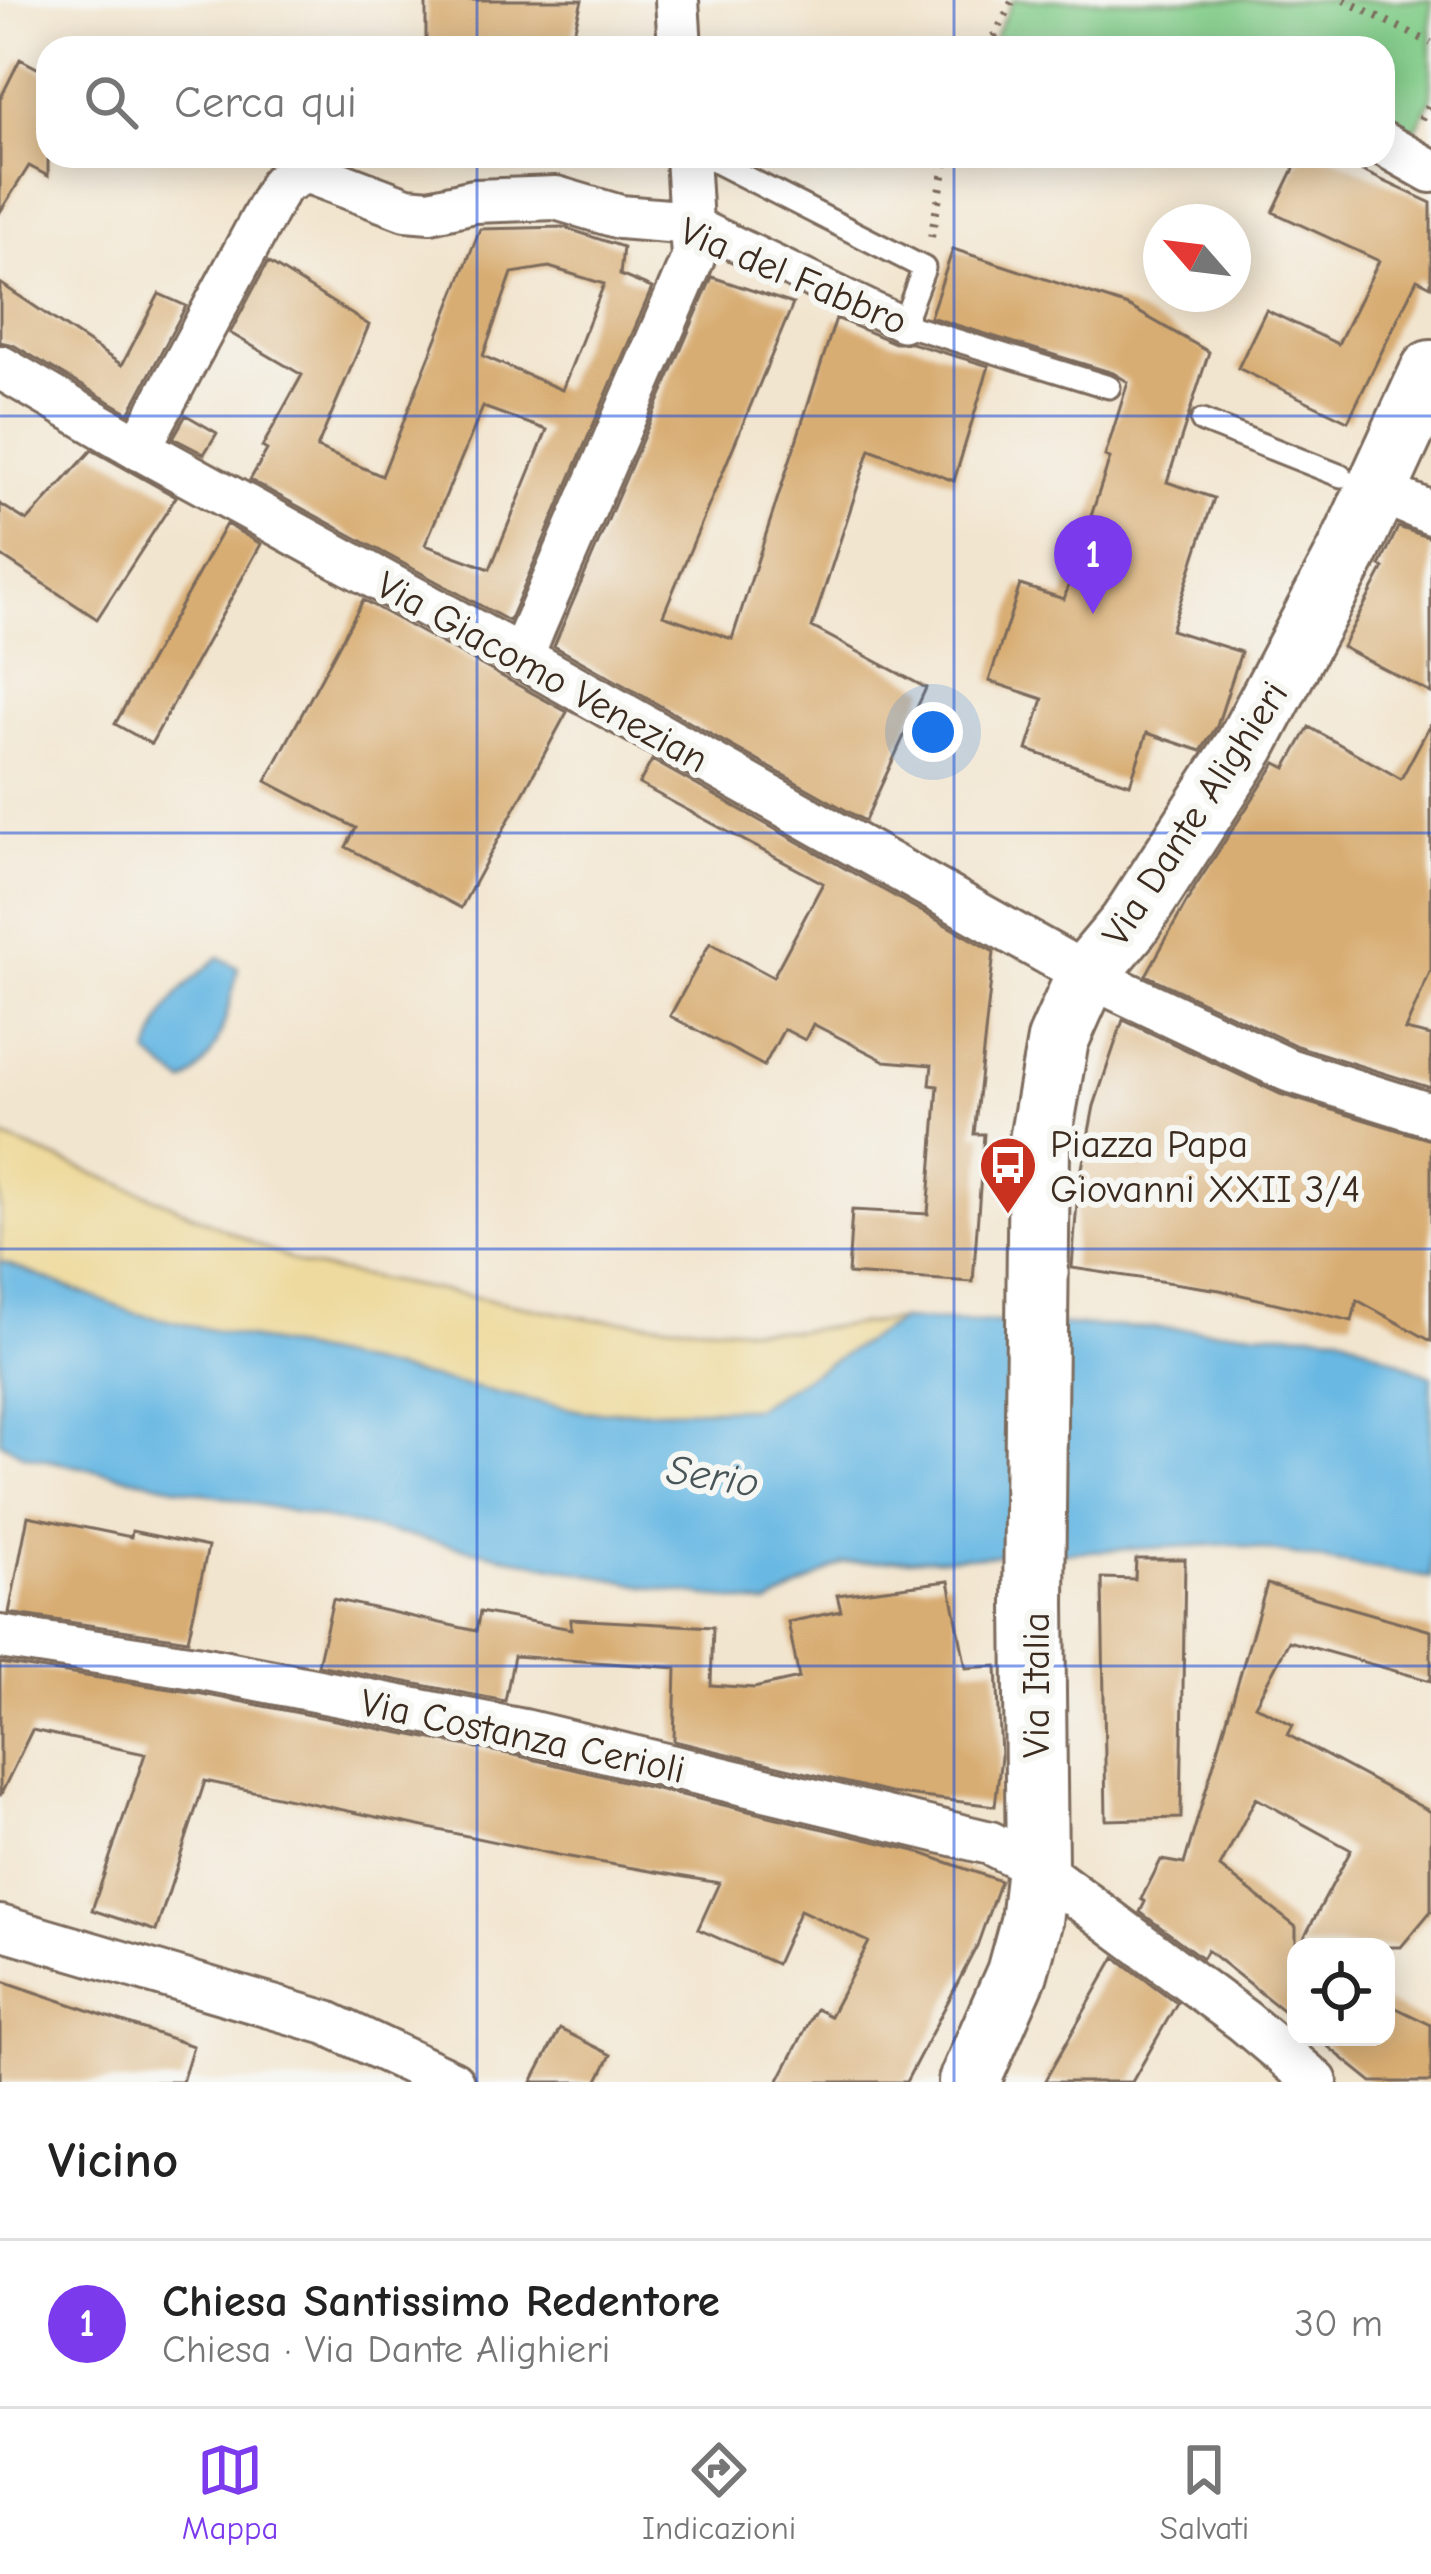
<!DOCTYPE html>
<html lang="it">
<head>
<meta charset="utf-8">
<style>
	body { margin:0; font-family:"Comic Neue",sans-serif; background:#f6f6f6; color:#222 }
	.controls { position:absolute; right:36px; bottom:36px; display:grid; overflow:hidden; border-radius:24px; box-shadow:0 6px 30px #0003 }
	.controls button { width:108px; height:108px; display:grid; place-items:center; padding:0; border:0; border-bottom:3px solid #e0e0e0; background:#fff; color:#222; font:60px sans-serif }
	.compass { position:absolute; left:1143px; top:204px; width:108px; height:108px; border-radius:50%; background:#fff; box-shadow:0 6px 30px #0003; rotate:298deg }
	.you { position:absolute; left:933px; top:732px; width:42px; height:42px; margin:-30px; border:9px solid #fff; border-radius:50%; background:#1a73e8; box-shadow:0 0 0 18px #1a73e833 }
	.badge { display:grid; place-items:center; width:78px; height:78px; border-radius:50%; background:#7c3aed; color:#fff; font-size:39px; font-weight:700 }
	.pin { position:absolute; translate:-50% -99px; filter:drop-shadow(0 3px 6px #0008) }
	.pin::after { content:''; position:absolute; top:63px; width:42px; height:36px; background:inherit; clip-path:polygon(0 0,100% 0,50% 100%) }
	.list { margin:0; padding:0; list-style:none }
	h2 { display:flex; justify-content:space-between; align-items:center; height:156px; margin:0; padding:0 48px; font-size:51px }
	h2 small { font-size:39px; font-weight:400; color:#767676 }
	.list li { display:grid; grid-template-columns:78px 1fr auto; gap:36px; align-items:center; box-sizing:border-box; height:168px; padding:0 48px; border-top:3px solid #e0e0e0 }
	.list b { display:block; font-size:45px; white-space:nowrap }
	.list p { margin:0; font-size:39px; white-space:nowrap; color:#767676 }
	.list em { font-size:39px; font-style:normal; color:#767676 }
	.icon { flex:none; width:66px; height:66px; fill:none; stroke:currentColor; stroke-width:2; stroke-linecap:round; stroke-linejoin:round }
	.map { position:relative; flex:none; width:1431px; height:2082px; overflow:hidden }
	.search { position:absolute; background:#fff; box-shadow:0 6px 30px #0003; left:36px; right:36px; top:36px; height:132px; display:flex; align-items:center; gap:30px; box-sizing:border-box; padding:0 42px; border-radius:36px; color:#767676; font-size:45px }
	.sheet { height:324px; background:#fff }
	nav { display:flex; justify-content:space-around; align-items:center; box-sizing:border-box; height:168px; border-top:3px solid #e0e0e0; background:#fff; font-size:33px; color:#767676 }
	nav a { display:grid; justify-items:center; gap:6px }
	nav .on { color:#7c3aed }
	.map>svg:first-child { display:block }
	.green { fill:#82cc89; stroke:#5e7b54; stroke-width:3 }
	.sand { fill:#eeda9e; stroke:#94825e; stroke-width:3 }
	.water { fill:#68b8e3; stroke:#527180; stroke-width:3 }
	.building { fill:#d8ad73; fill-rule:evenodd }
	.lines { fill:none; stroke-linecap:round; stroke-linejoin:round }
	.service-casing { stroke:#7b6b5c; stroke-width:27 }
	.pedestrian-casing { stroke:#7b6b5c; stroke-width:39 }
	.minor-casing { stroke:#7b6b5c; stroke-width:48 }
	.secondary-casing { stroke:#7b6b5c; stroke-width:66 }
	.path { stroke:#7b6b5c; stroke-width:8; stroke-dasharray:3 9; stroke-linecap:butt }
	.service { stroke:#fff; stroke-width:21 }
	.pedestrian { stroke:#fff; stroke-width:33 }
	.minor { stroke:#fff; stroke-width:42 }
	.secondary { stroke:#fff; stroke-width:60 }
	.grid { fill:none; stroke:#1d4ed8; stroke-width:3; stroke-opacity:0.55 }
	.labels { text-anchor:middle; stroke-width:12; stroke-linejoin:round; paint-order:stroke }
	.street-label { font-size:39px; fill:#3b2a1e; stroke:#f6f6f2 }
	.poi-label { font-size:39px; fill:#3b2a1e; stroke:#f6f6f2; text-anchor:start }
	.water-label { font-size:42px; font-style:italic; fill:#485559; stroke:#f6f6f2 }
</style>
</head>
<body>
<div class="map">
<svg width="1431" height="2082" viewBox="0 0 1431 2082">
	<rect width="100%" height="100%" fill="#f6f6f2"/>
	<filter id="ink" filterUnits="userSpaceOnUse"><feTurbulence type="fractalNoise" baseFrequency=".00833" numOctaves="2"/><feDisplacementMap in="SourceGraphic" scale="24" xChannelSelector="R" yChannelSelector="G"/><feConvolveMatrix kernelMatrix="1 2 1 2 8 2 1 2 1" color-interpolation-filters="sRGB"/></filter>
	<filter id="wash" filterUnits="userSpaceOnUse"><feTurbulence type="fractalNoise" baseFrequency=".004" numOctaves="4" result="noise"/><feDisplacementMap in="SourceGraphic" scale="48" xChannelSelector="R" yChannelSelector="G"/><feGaussianBlur stdDeviation="2.7" result="paint"/><feColorMatrix in="noise" values="0 0 0 0 0 0 0 0 0 0 0 0 0 0 0 0 0 1.4 0 .05"/><feComposite in="paint" operator="in"/></filter>
	<g filter="url(#wash)">
		<rect width="100%" height="100%" fill="#f2e5cf"/>
		<!-- green -->
		<path class="green" d="M1013,0H1431V99L1416,129L1383,124V48H989Z"/>
		<!-- sand -->
		<path class="sand" d="M0,1136L163,1201L302,1265L592,1319L793,1331L901,1320L754,1408L585,1412L134,1313L0,1261Z"/>
		<!-- water -->
		<path class="water" d="M219,957L238,968C228,1008 221,1060 184,1083L149,1055C166,999 176,994 219,957Z
			M0,1261L134,1313L585,1412L754,1408L901,1320L1340,1334L1431,1376V1578L1231,1544L843,1563L768,1605L659,1589L24,1455L0,1441Z"/>
		<g id="blocks">
			<!-- building -->
			<path class="building" d="M426,0H582L570,48H426Z
				M20,59L48,74V176L29,166L0,212V99Z
				M1300,156H1330L1431,203V286L1417,279L1348,421L1238,368L1266,310L1338,344L1379,261L1273,212Z
				M563,227L623,247L620,275L652,288L509,621L250,480L267,450L262,447L302,375L230,333L268,262L369,325L317,448L382,476L480,229ZM549,267L604,284L562,390L483,356L512,273ZM483,407L547,430L490,569L425,545Z
				M953,249L1128,306L1209,352L1167,482L1214,498L1171,630L1241,652L1217,726L1201,751L1147,733L1130,784L1027,750L1043,699L989,681L1020,585L1064,599L1110,458L1105,456L1128,382L1113,373L930,317Z
				M712,277L793,304L663,615L732,639L836,318L895,343H911L989,366L954,481L870,449L812,627L926,688L865,821L554,646Z
				M0,283L122,365L159,294L186,306L129,413L13,345L0,342Z
				M186,415L217,433L204,454L173,438Z
				M92,450L176,497L97,619L0,555V504L27,521Z
				M226,524L261,544L151,744L115,724Z
				M1398,527L1431,538V693L1342,647L1384,568L1380,566Z
				M363,600L567,712L461,908L346,847L356,828L266,781Z
				M1431,723V970L1405,1030L1431,1036V1088L1297,1046L1146,975L1195,887L1276,763L1286,768L1309,727L1401,779Z
				M652,760L994,952L974,1134H984L973,1282L848,1274L852,1210L928,1214L938,1086L930,1085L932,1065L885,1061L813,1024L805,1040L784,1029L764,1066L670,1016L710,943L773,977L823,883L639,784Z
				M1123,1020L1280,1094L1431,1140V1341L1357,1300L1352,1321L1220,1290L1072,1268L1078,1189L1094,1106Z
				M28,1516L131,1537L132,1531L208,1547L188,1640L9,1613Z
				M1136,1559H1185L1181,1818L1106,1820L1102,1578L1135,1579Z
				M949,1581L966,1668L997,1666L1001,1757L995,1806L890,1793L674,1741L676,1668L514,1656L505,1701L318,1665L333,1599L476,1631L480,1612L571,1629V1619L713,1627L711,1685L754,1688L799,1678L788,1622L841,1611L837,1595Z
				M1267,1584L1431,1631V1681L1289,1641L1255,1705L1293,1725L1288,1735L1431,1812V1911L1401,1947H1299L1351,1850L1256,1798L1220,1867L1296,1927V2021L1207,1950L1202,1958L1140,1912L1145,1902L1141,1899L1161,1860L1184,1864Z
				M0,1663L197,1693L519,1756L915,1851L1000,1881L977,1946L906,2082H778L816,2009L830,2016L869,1942L800,1910L776,1964L698,1929L719,1883L558,1855L205,1781L156,1931L92,1910L145,1754L32,1730L0,1796Z
				M1115,1957L1177,2003L1132,2082H1044Z
				M0,1980L193,2046L182,2082H0Z
				M1386,2003L1431,2025V2082H1372L1316,2037H1386Z
				M560,2029L611,2055L597,2082H532Z"/>
		</g>
	</g>
	<g filter="url(#ink)">
		<use href="#blocks" fill-opacity="0" stroke="#7b6b5c" stroke-width="3"/>
		<g class="lines">
			<defs>
				<path id="service" d="M704,156L924,268L903,324L1109,387
					M1202,421L1341,476"/>
				<path id="pedestrian" d="M692,223L903,324"/>
				<path id="minor" d="M677,0L680,48
					M1383,144L1431,171
					M0,367L139,448L521,657L1087,975L1288,1070L1431,1115
					M139,448L281,184L306,171L406,209L430,211L474,201L556,198L620,217L692,223
					M1376,490L1431,513
					M521,657L693,258L687,156
					M0,1637L201,1668L524,1731L990,1843L1037,1867L1244,2021L1316,2082
					M0,1927L327,2023L452,2082"/>
				<path id="secondary" d="M969,2082L1017,1973L1031,1922L1037,1867L1034,1604L1039,1146L1058,1040L1087,975L1129,925L1246,745L1347,554L1431,371"/>
			</defs>
			<!-- service casing -->
			<use href="#service" class="service-casing"/>
			<!-- pedestrian casing -->
			<use href="#pedestrian" class="pedestrian-casing"/>
			<!-- minor casing -->
			<use href="#minor" class="minor-casing"/>
			<!-- secondary casing -->
			<use href="#secondary" class="secondary-casing"/>
			<!-- path -->
			<path class="path" d="M1344,0L1431,43
				M989,48L1013,0
				M1421,119L1431,98
				M931,237L947,156"/>
			<!-- service -->
			<use href="#service" class="service"/>
			<!-- pedestrian -->
			<use href="#pedestrian" class="pedestrian"/>
			<!-- minor -->
			<use href="#minor" class="minor"/>
			<!-- secondary -->
			<use href="#secondary" class="secondary"/>
		</g>
	</g>
	<!-- grid -->
	<path class="grid" d="M477,0V48M954,0V48M477,156V2082M954,156V2082M0,416H1431M0,833H1431M0,1249H1431M0,1666H1431"/>
	<!-- icons -->
	<defs>
		<symbol id="bus-pin" viewBox="-11 -11 22 30"><path d="M0 17L-7.5 6A9.5 9.5 0 1 1 7.5 6Z" fill="#c8321e" stroke="#f6f6f2"/><path d="M-5-6H5V4H4V6H2V4H-2V6H-4V4H-5ZM-3.5-4V0h7V-4ZM-3.5 1.2v1.5H-2V1.2ZM2 1.2v1.5H3.5V1.2Z" fill="#fff"/></symbol>
	</defs>
	<g fill-rule="evenodd">
		<use href="#bus-pin" x="975" y="1132" width="66" height="90"/>
	</g>
	<g class="labels">
		<!-- street labels -->
		<g class="street-label">
			<text transform="translate(794 275) rotate(23)" y="14">Via del Fabbro</text>
			<text transform="translate(543 671) rotate(29)" y="14">Via Giacomo Venezian</text>
			<text transform="translate(1194 813) rotate(-57)" y="14">Via Dante Alighieri</text>
			<text transform="translate(1035 1685) rotate(-90)" y="14">Via Italia</text>
			<text transform="translate(523 1735) rotate(12)" y="14">Via Costanza Cerioli</text>
		</g>
		<!-- poi labels -->
		<g class="poi-label">
			<text x="1050" y="1157">Piazza Papa<tspan x="1050" dy="45">Giovanni XXII 3/4</tspan></text>
		</g>
		<!-- water labels -->
		<g class="water-label">
			<text transform="translate(713 1475) rotate(9)" y="15">Serio</text>
		</g>
	</g>
</svg>
<div class="controls">
<button><svg class="icon" aria-label="locate" viewBox="0 0 24 24"><circle cx="12" cy="12" r="6"/><path d="M12 2v4M12 18v4M2 12h4M18 12h4"/></svg></button>
</div>
<svg class="compass" viewBox="-18 -18 36 36"><path d="M0-13l5 13h-10z" fill="#e53935"/><path d="M0 13l5-13h-10z" fill="#767676"/></svg>
<div class="you"></div>
<div class="pin badge" style="left:1093px;top:614px">1</div>
<div class="search"><svg class="icon" aria-label="search" viewBox="0 0 24 24"><circle cx="10" cy="10" r="6"/><path d="M15 15l6 6"/></svg>Cerca qui</div>
</div>
<section class="sheet">
<h2>Vicino<small></small></h2>
<ul class="list">
<li><span class="badge">1</span><div><b>Chiesa Santissimo Redentore</b><p>Chiesa · Via Dante Alighieri</p></div><em>30 m</em></li>
</ul>
</section>
<nav>
<a class="on"><svg class="icon" aria-label="map" viewBox="0 0 24 24"><path d="M3 6l6-2 6 2 6-2v14l-6 2-6-2-6 2zM9 4v14M15 6v14"/></svg>Mappa</a>
<a><svg class="icon" aria-label="directions" viewBox="0 0 24 24"><path d="M12 3l9 9-9 9-9-9zM9 14v-3h6M13 9l2 2-2 2"/></svg>Indicazioni</a>
<a><svg class="icon" aria-label="saved" viewBox="0 0 24 24"><path d="M7 4h10v16l-5-4-5 4z"/></svg>Salvati</a>
</nav>
</body>
</html>
